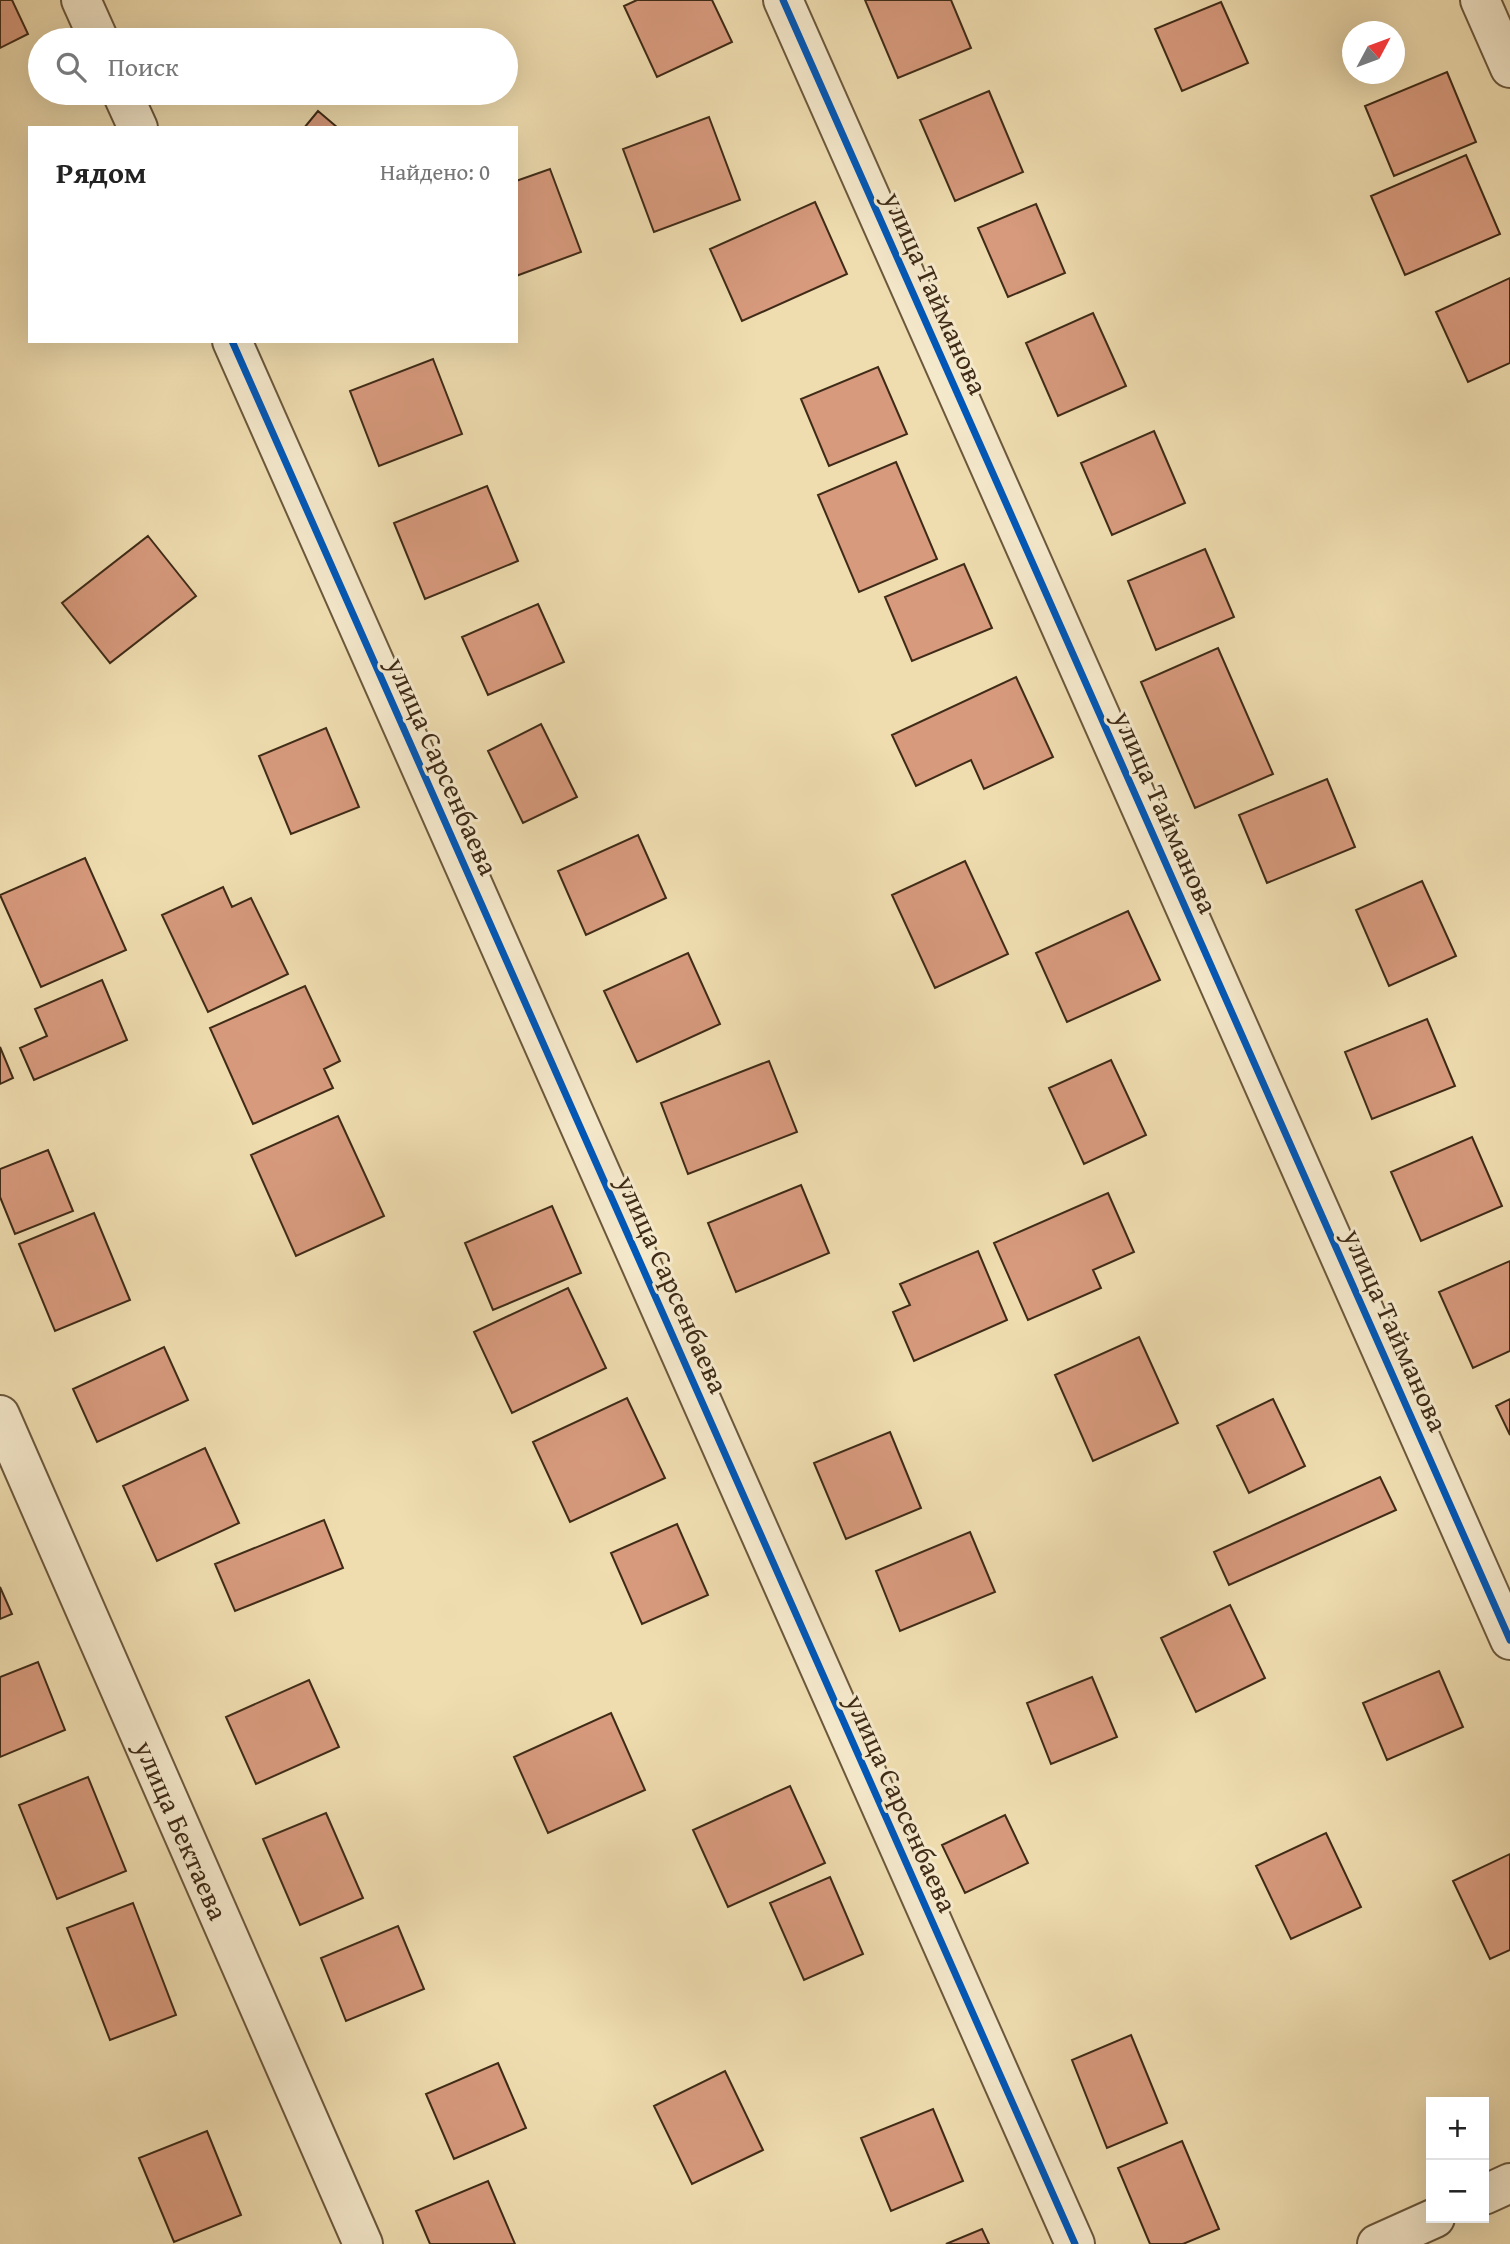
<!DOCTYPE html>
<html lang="ru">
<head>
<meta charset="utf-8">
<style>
	body { margin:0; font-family:"Gentium Book Plus",serif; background:#f6f6f6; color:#222 }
	.controls { position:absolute; right:21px; bottom:21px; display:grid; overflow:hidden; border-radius:0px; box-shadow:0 7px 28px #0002 }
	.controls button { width:63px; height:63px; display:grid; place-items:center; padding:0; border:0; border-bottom:2px solid #e0e0e0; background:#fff; color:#222; font:35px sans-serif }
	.compass { position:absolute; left:1342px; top:21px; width:63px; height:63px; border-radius:50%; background:#fff; box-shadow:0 7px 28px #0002; rotate:49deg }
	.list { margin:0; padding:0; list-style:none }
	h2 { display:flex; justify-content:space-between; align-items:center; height:91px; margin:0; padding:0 28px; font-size:30px }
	h2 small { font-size:23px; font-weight:400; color:#767676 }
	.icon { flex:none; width:38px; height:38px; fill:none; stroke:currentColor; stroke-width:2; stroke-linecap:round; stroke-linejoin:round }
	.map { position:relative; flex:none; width:1510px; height:2244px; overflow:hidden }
	.search { position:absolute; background:#fff; box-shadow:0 7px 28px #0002; left:28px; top:28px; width:490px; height:77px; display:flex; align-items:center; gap:18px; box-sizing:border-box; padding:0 24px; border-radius:38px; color:#767676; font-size:26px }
	.panel { position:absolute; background:#fff; box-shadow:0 7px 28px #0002; left:28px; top:126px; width:490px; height:217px; border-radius:0px }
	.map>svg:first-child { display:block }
	.building { fill:#d79a7d; stroke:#3f2b17; stroke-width:2 }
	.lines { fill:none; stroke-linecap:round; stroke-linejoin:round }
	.minor-casing { stroke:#6b583d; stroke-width:42 }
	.minor { stroke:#f5e9cc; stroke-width:38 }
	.cycleway-casing { stroke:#f5e9cc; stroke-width:11 }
	.cycleway { stroke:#0057b8; stroke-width:7 }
	.labels { text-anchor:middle; stroke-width:6; stroke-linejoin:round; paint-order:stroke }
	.street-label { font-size:28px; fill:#3f2b17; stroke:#f5e9cc }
</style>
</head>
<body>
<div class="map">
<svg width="1510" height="2244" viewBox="0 0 1510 2244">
	<rect width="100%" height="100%" fill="#efddb0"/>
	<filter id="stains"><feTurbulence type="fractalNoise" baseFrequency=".00286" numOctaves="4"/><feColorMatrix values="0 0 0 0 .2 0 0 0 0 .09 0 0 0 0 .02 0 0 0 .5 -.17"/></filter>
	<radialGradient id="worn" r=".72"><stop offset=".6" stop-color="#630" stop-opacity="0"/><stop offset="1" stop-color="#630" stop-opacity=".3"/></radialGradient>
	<!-- building -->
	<path class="building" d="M0,0H12L28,34L0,48Z
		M637,0H712L732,42L657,77L624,6Z
		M865,0H951L971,48L898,78Z
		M1221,2L1248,63L1182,91L1155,29Z
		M1447,72L1476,142L1394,176L1365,106Z
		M989,91L1023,172L955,201L920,120Z
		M318,111L338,128H304Z
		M709,117L740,200L654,232L623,149Z
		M1466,155L1500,234L1405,275L1371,196Z
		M550,169L581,252L516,276V181Z
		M815,202L847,274L742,321L710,249Z
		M1036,204L1065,273L1008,297L978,228Z
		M1510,278V363L1468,382L1436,312Z
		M1093,313L1126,386L1058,416L1026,343Z
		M433,359L462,434L379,466L350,391Z
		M878,367L907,434L829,466L801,399Z
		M1154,431L1185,503L1112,535L1081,463Z
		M896,462L937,559L859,592L818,495Z
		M487,486L518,561L425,599L394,523Z
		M148,536L196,596L110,663L62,603Z
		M1205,549L1234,617L1156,650L1128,581Z
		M964,564L992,628L912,661L885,597Z
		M538,604L564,662L488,695L462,637Z
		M1218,648L1273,774L1195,808L1141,682Z
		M1016,677L1053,757L984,789L971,760L916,786L892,735Z
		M541,724L577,797L523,823L488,751Z
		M326,728L359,807L291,834L259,756Z
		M1327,779L1355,847L1267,883L1239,815Z
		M638,835L666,898L586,935L558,871Z
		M85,858L126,950L41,987L0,895Z
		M965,861L1008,954L935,988L892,895Z
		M1422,881L1456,956L1389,986L1356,910Z
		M223,887L232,907L251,898L288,974L208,1012L162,915Z
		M1128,911L1160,980L1067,1022L1036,953Z
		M688,953L720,1024L637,1062L604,991Z
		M102,980L127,1040L34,1080L20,1048L47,1036L35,1009Z
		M305,986L340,1061L324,1069L333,1088L253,1124L210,1028Z
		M1427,1019L1455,1086L1372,1119L1345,1052Z
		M0,1047L13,1078L0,1084Z
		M1111,1060L1146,1135L1084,1164L1049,1088Z
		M769,1061L797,1132L688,1174L661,1103Z
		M338,1116L384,1216L296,1256L251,1155Z
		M1472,1137L1502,1206L1421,1241L1391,1172Z
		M48,1150L73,1211L15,1234L0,1197V1169Z
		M801,1185L829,1253L736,1292L708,1223Z
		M1108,1193L1134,1252L1093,1270L1101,1288L1028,1320L994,1243Z
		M552,1206L581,1273L493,1310L465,1243Z
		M94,1213L130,1300L55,1331L19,1244Z
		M978,1251L1007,1320L914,1361L893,1312L910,1305L900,1284Z
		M1510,1261V1351L1473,1368L1439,1292Z
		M568,1288L606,1368L512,1413L474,1332Z
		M1139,1337L1178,1423L1093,1461L1055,1375Z
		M164,1347L188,1400L97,1442L73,1389Z
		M627,1398L665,1478L570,1522L533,1442Z
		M1273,1399L1305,1466L1249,1493L1217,1426Z
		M1510,1399V1435L1496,1406Z
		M890,1432L921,1508L846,1539L814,1463Z
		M205,1448L239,1523L157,1561L123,1486Z
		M1380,1477L1396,1510L1229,1585L1214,1552Z
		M324,1520L343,1568L235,1611L215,1564Z
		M677,1524L708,1595L642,1624L611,1553Z
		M970,1532L995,1592L900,1631L876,1571Z
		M0,1587L12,1614L0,1619Z
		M1230,1605L1265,1678L1196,1712L1161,1638Z
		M38,1662L65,1730L0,1757V1677Z
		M1439,1671L1463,1727L1387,1760L1363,1703Z
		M1092,1677L1117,1737L1051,1764L1027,1703Z
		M309,1680L339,1747L256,1784L226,1717Z
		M611,1713L645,1790L548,1833L514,1757Z
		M88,1777L126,1871L57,1899L19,1805Z
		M790,1786L825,1863L728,1907L693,1830Z
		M326,1813L363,1898L300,1925L263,1839Z
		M1005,1815L1028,1863L965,1893L942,1845Z
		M1326,1833L1361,1907L1291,1939L1256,1866Z
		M1510,1854V1950L1490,1959L1453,1881Z
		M830,1877L863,1954L804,1980L770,1903Z
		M133,1903L176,2015L110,2040L67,1928Z
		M398,1926L424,1989L346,2021L321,1958Z
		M1131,2035L1167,2123L1107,2148L1072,2060Z
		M498,2063L526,2128L454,2159L426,2094Z
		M725,2071L763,2150L692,2184L654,2106Z
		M933,2109L963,2181L891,2211L861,2138Z
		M207,2131L241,2215L174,2242L139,2158Z
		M1182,2141L1219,2229L1183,2244H1150L1118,2168Z
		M488,2181L515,2244H430L416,2211Z
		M982,2229L989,2244H946Z"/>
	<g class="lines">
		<defs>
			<g id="minor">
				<path d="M81,0L99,40"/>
				<path d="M783,0L1510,1640"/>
				<path d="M1480,0L1510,68"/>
				<path d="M122,93L138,128"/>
				<path d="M232,341L1075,2244"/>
				<path id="s1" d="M0,1415L363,2244"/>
				<path d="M1484,2195L1510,2183"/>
				<path d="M1377,2244L1435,2218"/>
			</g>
		</defs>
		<!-- minor casing -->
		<use href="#minor" class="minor-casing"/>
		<!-- minor -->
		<use href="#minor" class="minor"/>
		<defs>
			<path id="cycleway" d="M783,0L1510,1640
				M232,341L1075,2244"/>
		</defs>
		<!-- cycleway casing -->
		<use href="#cycleway" class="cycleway-casing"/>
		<!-- cycleway -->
		<use href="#cycleway" class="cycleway"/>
	</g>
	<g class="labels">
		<!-- street labels -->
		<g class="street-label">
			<text transform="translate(936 293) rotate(66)" y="10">улица Тайманова</text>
			<text transform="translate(443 766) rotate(66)" y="10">улица Сарсенбаева</text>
			<text transform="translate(1166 812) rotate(66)" y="10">улица Тайманова</text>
			<text transform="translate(673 1284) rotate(66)" y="10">улица Сарсенбаева</text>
			<text transform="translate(1396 1330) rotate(66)" y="10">улица Тайманова</text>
			<text transform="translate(902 1803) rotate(66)" y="10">улица Сарсенбаева</text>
			<text dy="10" stroke="none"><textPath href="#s1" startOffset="453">улица Бектаева</textPath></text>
		</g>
	</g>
	<rect width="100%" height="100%" filter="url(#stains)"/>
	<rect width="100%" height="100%" fill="url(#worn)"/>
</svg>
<div class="controls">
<button>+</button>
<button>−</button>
</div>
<svg class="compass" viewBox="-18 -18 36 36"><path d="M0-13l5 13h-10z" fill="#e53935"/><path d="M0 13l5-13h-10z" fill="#767676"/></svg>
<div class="search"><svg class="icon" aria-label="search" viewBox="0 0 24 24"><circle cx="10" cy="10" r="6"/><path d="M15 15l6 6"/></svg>Поиск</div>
<section class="panel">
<h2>Рядом<small>Найдено: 0</small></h2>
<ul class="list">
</ul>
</section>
</div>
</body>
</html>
